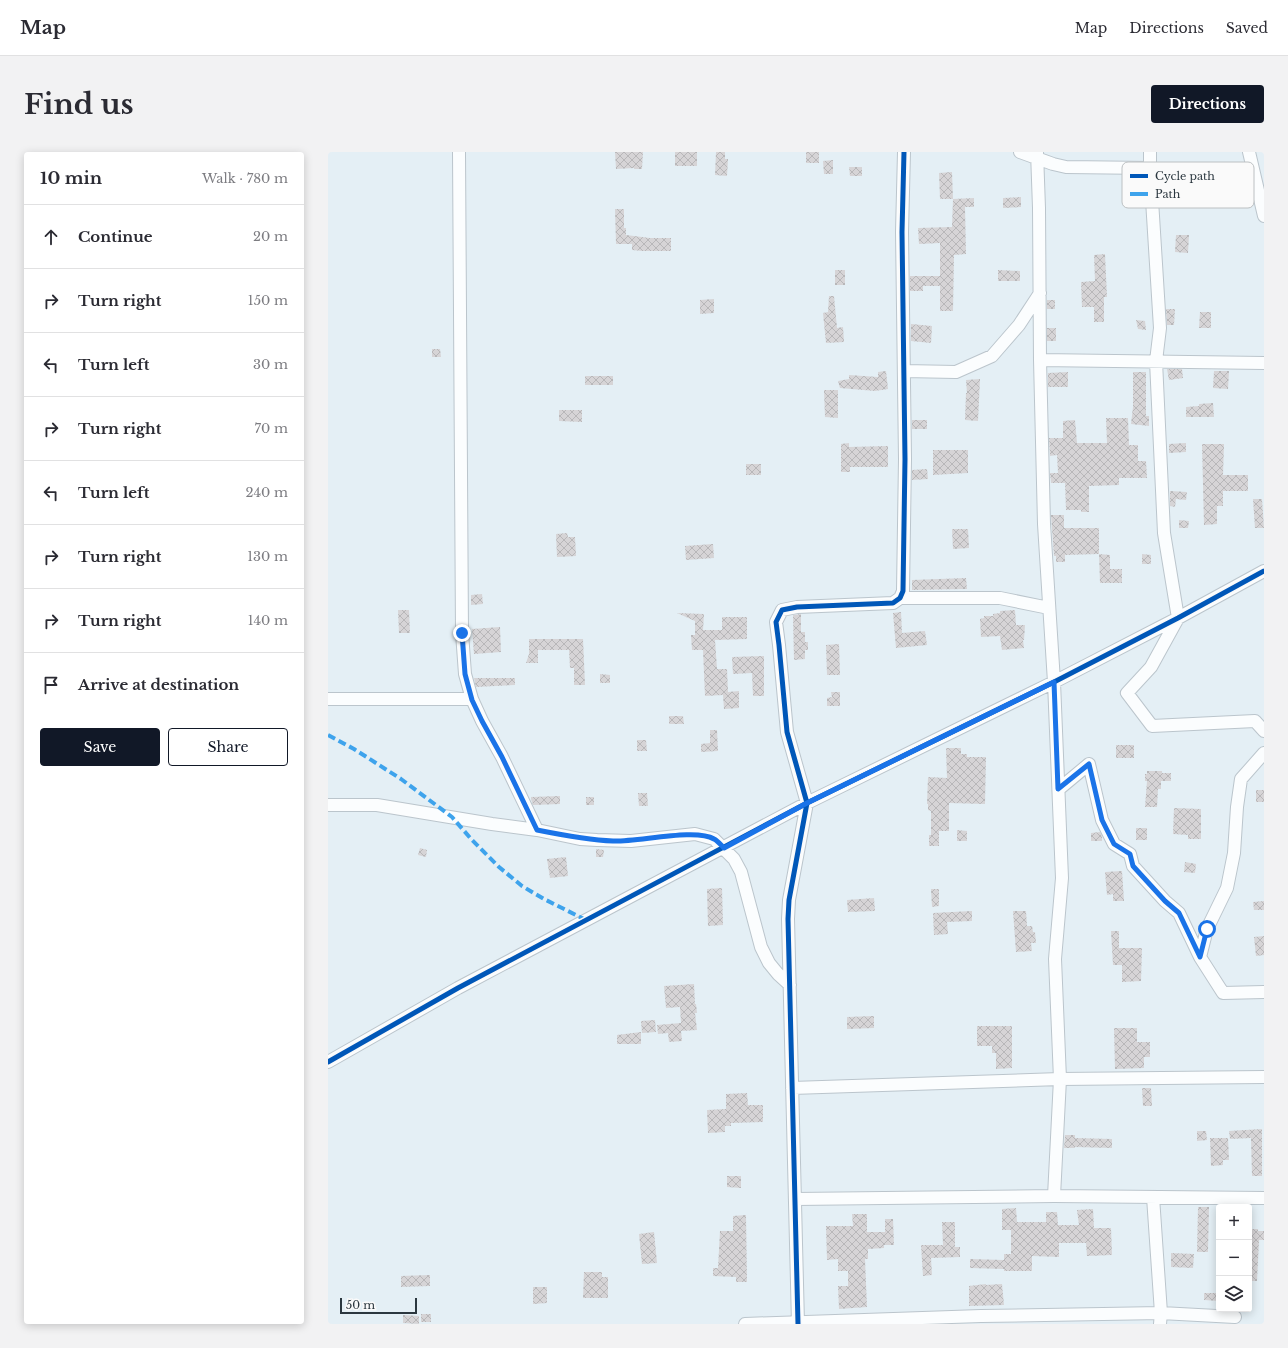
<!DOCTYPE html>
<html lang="en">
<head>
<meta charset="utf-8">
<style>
	body { margin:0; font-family:"Libre Baskerville",serif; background:#f2f2f3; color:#2b2b33 }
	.controls { position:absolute; right:12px; bottom:12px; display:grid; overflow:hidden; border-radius:4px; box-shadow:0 2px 10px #0003 }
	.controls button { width:36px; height:36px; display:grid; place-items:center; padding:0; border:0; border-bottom:1px solid #e1e1e2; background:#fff; color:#2b2b33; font:20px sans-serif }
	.scale { position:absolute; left:12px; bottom:10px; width:77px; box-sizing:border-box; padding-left:4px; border:2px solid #2b373f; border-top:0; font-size:11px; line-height:14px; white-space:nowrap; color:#2b373f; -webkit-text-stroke:3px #fafafa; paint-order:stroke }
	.stop { position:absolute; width:12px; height:12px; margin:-9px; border:3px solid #1a73e8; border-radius:50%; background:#fff }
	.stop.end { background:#1a73e8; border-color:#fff; box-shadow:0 1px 4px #0008 }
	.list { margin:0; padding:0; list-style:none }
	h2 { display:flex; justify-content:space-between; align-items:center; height:52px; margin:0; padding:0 16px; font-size:17px }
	h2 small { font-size:13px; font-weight:400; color:#7c7c81 }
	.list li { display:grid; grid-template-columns:26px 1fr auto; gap:12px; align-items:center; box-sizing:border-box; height:64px; padding:0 16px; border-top:1px solid #e1e1e2 }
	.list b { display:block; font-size:15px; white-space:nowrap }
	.list em { font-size:13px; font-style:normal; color:#7c7c81 }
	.actions { display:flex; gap:8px; padding:12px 16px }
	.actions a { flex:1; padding:9px 0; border:1px solid #111827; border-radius:4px; text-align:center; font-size:14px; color:#111827 }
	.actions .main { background:#111827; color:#fff }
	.icon { flex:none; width:22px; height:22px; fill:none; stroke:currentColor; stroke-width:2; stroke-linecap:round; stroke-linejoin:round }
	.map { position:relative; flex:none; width:936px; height:1172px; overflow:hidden; border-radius:4px }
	header { display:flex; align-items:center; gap:24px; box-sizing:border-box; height:56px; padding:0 20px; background:#fff; border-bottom:1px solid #e1e1e2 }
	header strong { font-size:19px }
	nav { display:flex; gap:22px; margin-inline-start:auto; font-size:14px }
	.intro { display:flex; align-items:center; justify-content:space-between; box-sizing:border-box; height:96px; padding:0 24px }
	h1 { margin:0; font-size:28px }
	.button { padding:10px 18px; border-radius:4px; background:#111827; color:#fff; font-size:14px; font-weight:700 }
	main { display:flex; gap:24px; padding:0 24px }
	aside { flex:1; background:#fff; border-radius:4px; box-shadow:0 2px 10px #0003 }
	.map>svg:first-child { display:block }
	.building { fill:url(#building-cross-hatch) }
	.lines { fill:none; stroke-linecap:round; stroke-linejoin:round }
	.minor-casing { stroke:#bbc5cc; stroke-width:14 }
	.minor { stroke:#fbfdfe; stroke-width:12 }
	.quiet { stroke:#3ea3ec; stroke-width:4; stroke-dasharray:8 4; stroke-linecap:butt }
	.cycleway-casing { stroke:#fafafa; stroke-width:8 }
	.cycleway { stroke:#0057b8; stroke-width:5 }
	.route { stroke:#1a73e8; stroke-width:5 }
	.key { fill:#fafafa; stroke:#bcc0c2; stroke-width:1 }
	.key-label { font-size:11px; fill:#2b373f }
</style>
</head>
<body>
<header>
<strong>Map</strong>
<nav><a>Map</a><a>Directions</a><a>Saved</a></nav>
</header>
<div class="intro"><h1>Find us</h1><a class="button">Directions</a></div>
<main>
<aside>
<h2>10 min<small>Walk · 780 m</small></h2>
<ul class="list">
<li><svg class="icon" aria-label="ahead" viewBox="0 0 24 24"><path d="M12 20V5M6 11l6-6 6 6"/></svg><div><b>Continue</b></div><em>20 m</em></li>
<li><svg class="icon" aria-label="right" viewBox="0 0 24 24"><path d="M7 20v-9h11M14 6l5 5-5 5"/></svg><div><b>Turn right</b></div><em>150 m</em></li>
<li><svg class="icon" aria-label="left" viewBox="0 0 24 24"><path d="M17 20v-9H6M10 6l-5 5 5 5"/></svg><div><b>Turn left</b></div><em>30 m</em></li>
<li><svg class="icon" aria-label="right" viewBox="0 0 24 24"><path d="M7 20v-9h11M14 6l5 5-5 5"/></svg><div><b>Turn right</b></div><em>70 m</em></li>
<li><svg class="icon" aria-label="left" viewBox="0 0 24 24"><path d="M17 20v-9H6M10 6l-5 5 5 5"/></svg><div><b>Turn left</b></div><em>240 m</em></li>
<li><svg class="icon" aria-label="right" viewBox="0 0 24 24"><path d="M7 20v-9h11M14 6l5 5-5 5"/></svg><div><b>Turn right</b></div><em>130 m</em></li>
<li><svg class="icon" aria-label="right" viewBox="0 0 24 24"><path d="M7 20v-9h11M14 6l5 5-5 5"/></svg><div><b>Turn right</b></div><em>140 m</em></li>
<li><svg class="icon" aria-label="arrive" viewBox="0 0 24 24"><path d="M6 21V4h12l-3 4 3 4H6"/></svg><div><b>Arrive at destination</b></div></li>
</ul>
<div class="actions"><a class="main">Save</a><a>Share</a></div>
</aside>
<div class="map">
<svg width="936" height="1172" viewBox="0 0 936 1172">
	<defs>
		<pattern id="building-cross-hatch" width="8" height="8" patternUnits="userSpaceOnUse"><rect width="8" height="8" fill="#d6d4d6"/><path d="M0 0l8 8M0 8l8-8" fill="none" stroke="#b8b7b9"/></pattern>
	</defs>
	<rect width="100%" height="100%" fill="#e4eff5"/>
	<!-- building -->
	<path class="building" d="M287,0H315L314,17H306V16L288,17Z
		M347,0H369V14H347Z
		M388,0H397V7H400L399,24L387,23Z
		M478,0H491V11H478Z
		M505,8V22H496L495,9Z
		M521,15H534V24H522Z
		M624,20L625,47H612L611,21Z
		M693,45V55L675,56V46Z
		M646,46V55H637L638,102L626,103L625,159H612V134H595V139H582V124H612V91L591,92L590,76L624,75L625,47Z
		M287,57H296V76H298V83L322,86H343V99H314L304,98V92H288Z
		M848,83H861L860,101L847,100Z
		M777,102L779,145H776V170H766V155H754L753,130L767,129L766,103Z
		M507,118H517V133H507Z
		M670,118L692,119V129H670Z
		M501,144H506L509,176L515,175L516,190L498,191L495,161L500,160Z
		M386,147V161L372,162V148Z
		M719,148H727V157H719Z
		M838,157H847L846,173H839Z
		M872,160H883V176H871Z
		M808,168L817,169L818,178L810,177Z
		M583,172L604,174L603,191L583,189Z
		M719,176H728V189H719Z
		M104,197H112L113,205H104Z
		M839,217H854L855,226L841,228Z
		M558,219L560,237L547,239L512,236L510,229L521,227V223L550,225V220Z
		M886,219H901L900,237L885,236Z
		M740,220V235H720V221Z
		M805,220H818V264H821V274L803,272L805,255Z
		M257,224H285V233H257Z
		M652,227L650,269L637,268L638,241H639L638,228Z
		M496,238H510V266L497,265Z
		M885,251L886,265H858V255L871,254V252Z
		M231,258H254V270L231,269Z
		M778,266H800L801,293H810V309H818L819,326H791V333L761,334V360H753V358H738L737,331H723L722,321H730L729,303L722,304L721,286H735V269L747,268L749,291H779Z
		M584,268H599V277H584Z
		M521,291V295L560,294V315H522V320H513V292Z
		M858,291V300L841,301V292Z
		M874,292H896L895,323H920V339H895V354H889V372L876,373Z
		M605,298H640V321L605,323Z
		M418,312H433V323H418Z
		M599,317L600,327L584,328V318Z
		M842,339L859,340L858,348L848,347L847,355L842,354Z
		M925,347H934L936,376H927Z
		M723,363H736V376H771V402L737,403V410H728V404H726Z
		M851,368L861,369L860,376H851Z
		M624,377H640L641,396L625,397Z
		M239,381L240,385H247L248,404L229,405L228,382Z
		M385,392L386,406L358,408L357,394Z
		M771,402L782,403V417H794V431H772Z
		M814,402L823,403V412H814Z
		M638,426L639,437L584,438V428Z
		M154,442L155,452L143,453V443Z
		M70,458H81L82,481H71Z
		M687,458L688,473H697L696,488H695L696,496L674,498L672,484L653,485L652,467L656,466V464H665V462L672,461V459Z
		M573,460L574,481L597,479L599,493L568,496L565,461Z
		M349,461L376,462L375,478H394V465H419V487L387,488L389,517H399L400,540L411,539V556L396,557L395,543L377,544L375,498H364L363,483H367V469Z
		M473,462V480H477V490H480V498H477V507L466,508L465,463Z
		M172,475L173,500L146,502L144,477Z
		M201,487H255L257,533H246V516H242L241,498H210V511H198L201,502Z
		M511,492L512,523H499L498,493Z
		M436,504V544H425L424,521L405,522L404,505Z
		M272,522L282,523V531H272Z
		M146,526H187V533L148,535Z
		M503,540H512V554H499V546L504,545Z
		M341,564H355L356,572H341Z
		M382,578H389L390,599L373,600V592L382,591Z
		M309,588H318L319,599H309Z
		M788,593H806V606H788Z
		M618,596H633V602H639V605H658L657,652L621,651V679H611V694H601V683H603V659L600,658V652H599L600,625L619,626Z
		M819,619H834V621H843V629H833V637H830L829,655H817L819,629H817V622H819Z
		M928,638H936V650H928Z
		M310,641H319L320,654H311Z
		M232,644V652L205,653L203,647V645Z
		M258,645H266V653H258Z
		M846,656L873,657V687H860V683L845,682Z
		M808,676H819V688H808Z
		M629,678L639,679V689H629Z
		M772,680L774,684V689H763V681Z
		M92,696L99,698L98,705L90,703Z
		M268,697L276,698L275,705H268Z
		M238,705L240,724L222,726L219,707Z
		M857,710L868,712L867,721L856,720Z
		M794,719L796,749H785V742L779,743L777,720Z
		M394,736L395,773L380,774L379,737Z
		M603,737H611V754L604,755Z
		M546,746L547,759L520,760L519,748Z
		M936,749V758H926L925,750Z
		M644,759V769L619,770L620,782L606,783L605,761Z
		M685,759H698L699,774H704L705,780H707L708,791H703L704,799L688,800Z
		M783,779H791V796H814L813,829L794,830V813H785Z
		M936,784V803L928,804L926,785Z
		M366,832L367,852H368L369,861H367L369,878L353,879L354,889L341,890L340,881L330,882L329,873L353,871L352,855L338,856L336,834Z
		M546,864V876L519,877V865Z
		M327,868L328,880L314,881L313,869Z
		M649,874H684V916L668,917V901H664V894H649Z
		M786,876H809V890H822V905H816V916L787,917Z
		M313,880V892H289V883Z
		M814,936H823L824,954H815Z
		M419,941L420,953H435V970L403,971V974H397V980L380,981L379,958L398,957V942Z
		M934,977V1024H924L923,986L902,987L901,979Z
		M869,979H878L879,988L869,989Z
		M737,983H747V986L784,987V996L747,995V996H736Z
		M882,986H900L901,1008H895V1013L883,1014Z
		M399,1024H413V1036L399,1035Z
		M870,1055H881L880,1100H869Z
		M688,1056L689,1070H718V1060H729L730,1073H751L749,1058L765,1057L766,1076H783L784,1103L759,1104L758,1091H731V1105L704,1104V1119H676V1117L642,1116V1107L676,1108V1102H683V1078H674V1057Z
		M524,1062H539V1080H557V1067H565L566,1093H556V1096L540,1097V1107H537L539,1155L511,1157L510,1134H520V1119H510V1107L499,1108L498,1074H525Z
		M418,1063L419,1130H408V1125L385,1124V1116H390L392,1079H405V1064Z
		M614,1070H627V1095H632V1105L603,1106L604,1123L595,1124L593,1093H615Z
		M921,1077H930V1079H936V1088H931L929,1129H921Z
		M326,1080L329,1111L314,1112L311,1082Z
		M843,1101L866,1102L865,1116L843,1115Z
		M256,1120H274V1125H280V1146H255Z
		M102,1123V1134L73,1135V1124Z
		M658,1132V1133L674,1132L676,1153L641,1154V1134Z
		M205,1135H219V1151L205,1152Z
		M876,1141H891V1149L876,1148Z
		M93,1162H103V1170H93Z
		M75,1163L91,1164V1172L75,1171Z"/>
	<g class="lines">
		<defs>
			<path id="minor" d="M131,0L134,481L137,522L144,547L154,569L174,605L209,678
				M692,0L725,12L738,15L822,16V0
				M709,0L711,56L712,208L716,372L726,530L734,726L727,807L732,927L726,1044
				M921,0L936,64
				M822,16L832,176L828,209L836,381L850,466L823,515L799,541L824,574L927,569L936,579
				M712,208L936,211
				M576,219L628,220L664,204L691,173L712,141
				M572,446H672L721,456
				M0,547H144
				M936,601L913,627L909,655L906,701L899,736L879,777L872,805L895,841L936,840
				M731,637L761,612L774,668L786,692L802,702L805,714L837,749L851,761L872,805
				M0,653H49L164,672L209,678L252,687L269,688L303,689L367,682L386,687L406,707L413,720L433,795L441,811L450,822L462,833
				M0,910L130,836L479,651L726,530L850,466L936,419
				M464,936L732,927L936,925
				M825,1045L833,1161L832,1172
				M467,1047L726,1044L936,1046
				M417,1172L653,1164L833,1161L907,1165
				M470,1172L460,767L461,748L479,651L459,580L451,493L448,470L454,458L469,455L565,451L572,446L575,439L577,307L574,80L576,0"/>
		</defs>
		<!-- minor casing -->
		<use href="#minor" class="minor-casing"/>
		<!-- minor -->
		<use href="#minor" class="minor"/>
		<!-- quiet -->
		<path class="quiet" d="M0,583L26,597L73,627L124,665L144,688L171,715L194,734L216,747L258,768"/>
		<defs>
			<path id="cycleway" d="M0,910L130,836L479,651L726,530L850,466L936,419
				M470,1172L460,767L461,748L479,651L459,580L451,493L448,470L454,458L469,455L565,451L572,446L575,439L577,307L574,80L576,0"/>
		</defs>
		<!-- cycleway casing -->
		<use href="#cycleway" class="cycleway-casing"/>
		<!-- cycleway -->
		<use href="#cycleway" class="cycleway"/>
	</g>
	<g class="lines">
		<!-- route -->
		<path class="route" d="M134,481L137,522L144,548L154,569L174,605L209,678C234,683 259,688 285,689C310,690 368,676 386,687C390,689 393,693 396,696L479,651L726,530L730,637L761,612L774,668L786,692L802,702L805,714L837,749L851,761L872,805L879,777"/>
	</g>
	<!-- legend -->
	<rect x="794" y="10" width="132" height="46" rx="6" class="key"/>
	<rect x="802" y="22" width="18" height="4" fill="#0057b8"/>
	<rect x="802" y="40" width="18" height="4" fill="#3ea3ec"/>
	<g class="key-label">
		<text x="827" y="28">Cycle path</text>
		<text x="827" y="46">Path</text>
	</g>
</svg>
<div class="controls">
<button>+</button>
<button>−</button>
<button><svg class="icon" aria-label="layers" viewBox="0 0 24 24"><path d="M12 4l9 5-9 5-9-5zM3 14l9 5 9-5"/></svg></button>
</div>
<div class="scale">50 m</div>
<div class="stop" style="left:879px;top:777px"></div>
<div class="stop end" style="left:134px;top:481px"></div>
</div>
</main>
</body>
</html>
